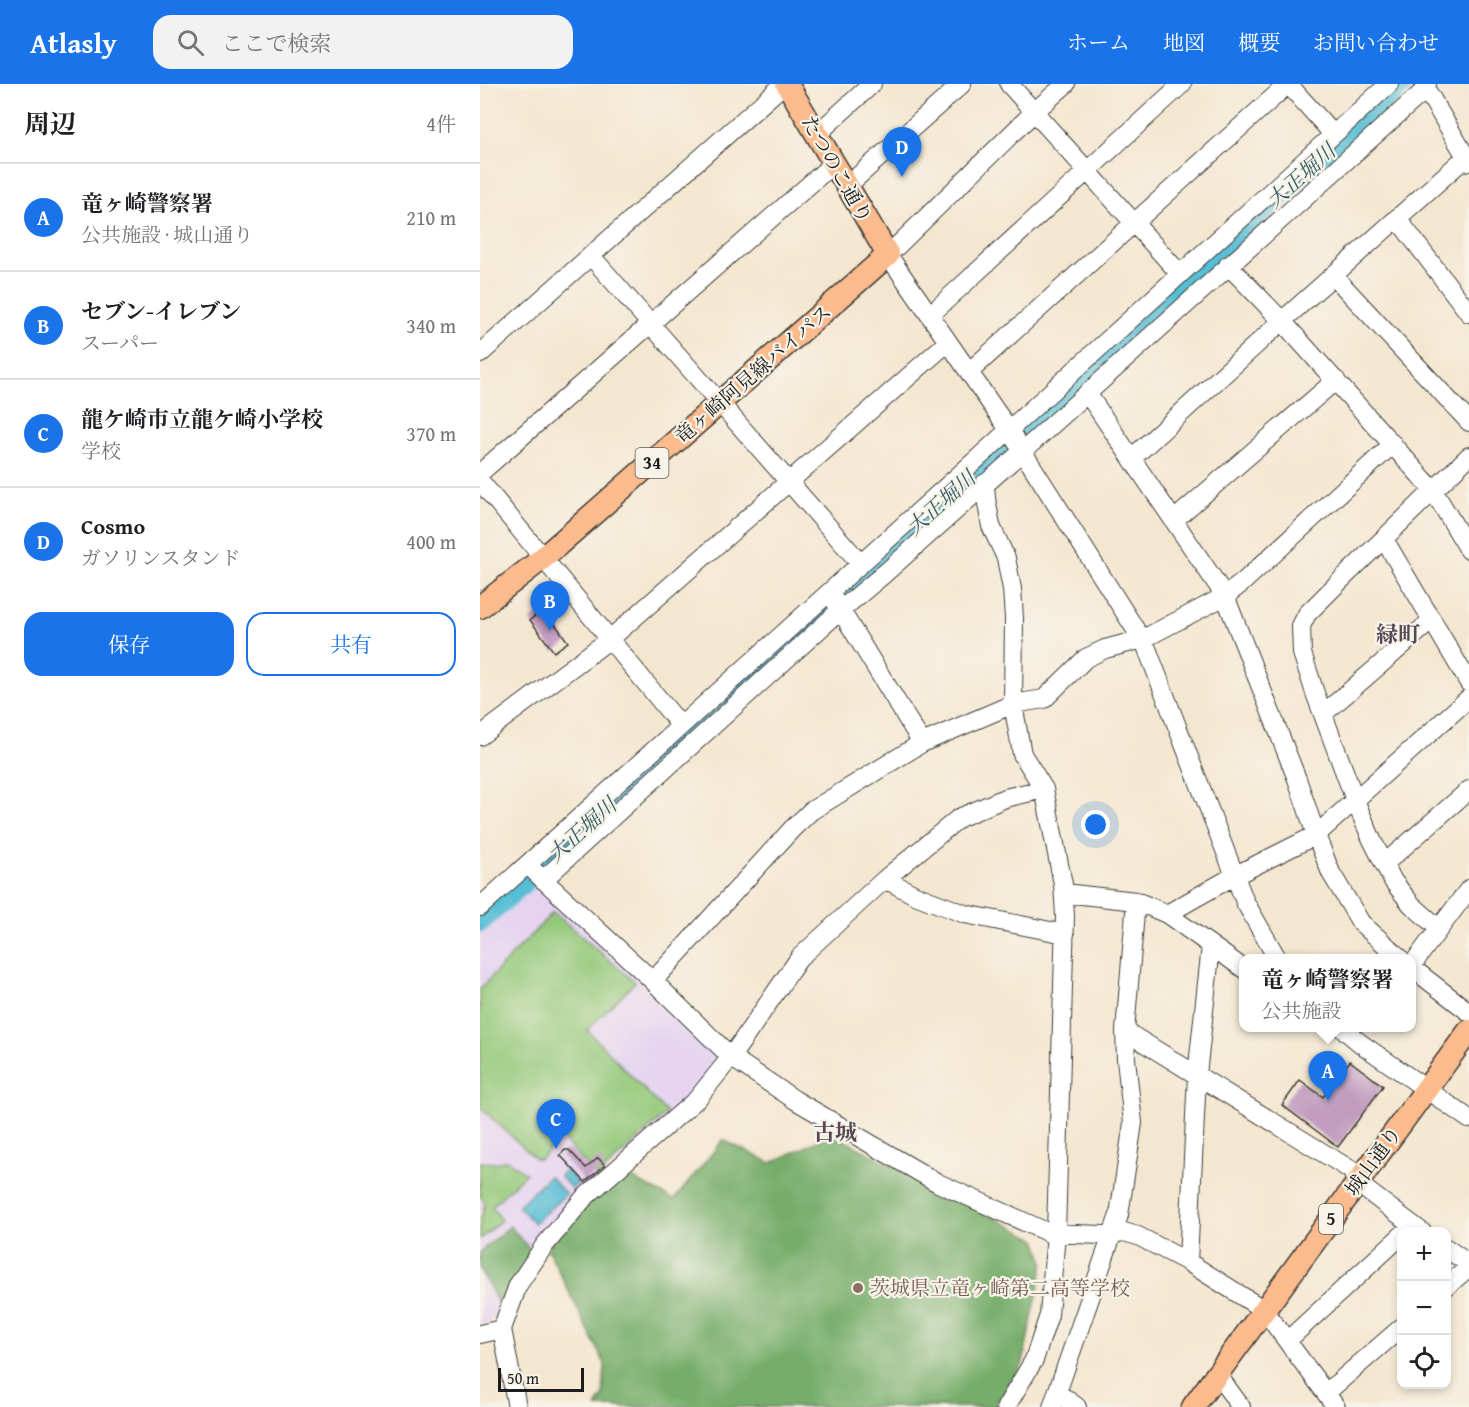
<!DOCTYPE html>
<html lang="ja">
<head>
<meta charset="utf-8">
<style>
	body { margin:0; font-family:"Gentium Book Plus","Noto Serif JP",serif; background:#f2f2f2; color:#202124 }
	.controls { position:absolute; right:18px; bottom:18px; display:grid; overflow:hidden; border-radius:12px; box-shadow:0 3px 9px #0003 }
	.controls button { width:54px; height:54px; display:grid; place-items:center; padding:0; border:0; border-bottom:2px solid #e0e0e0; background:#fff; color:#202124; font:30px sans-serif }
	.scale { position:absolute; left:18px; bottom:15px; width:86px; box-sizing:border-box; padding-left:6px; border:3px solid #1c1c1c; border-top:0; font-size:16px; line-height:21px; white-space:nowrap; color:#1c1c1c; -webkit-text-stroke:4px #f7f3e8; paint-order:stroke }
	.you { position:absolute; left:616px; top:741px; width:21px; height:21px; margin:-15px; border:4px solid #fff; border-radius:50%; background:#1a73e8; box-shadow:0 0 0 9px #1a73e833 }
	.badge { display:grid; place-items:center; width:39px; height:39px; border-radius:50%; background:#1a73e8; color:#fff; font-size:20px; font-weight:700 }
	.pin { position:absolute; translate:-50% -50px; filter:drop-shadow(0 2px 3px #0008) }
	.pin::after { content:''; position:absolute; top:32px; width:21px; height:18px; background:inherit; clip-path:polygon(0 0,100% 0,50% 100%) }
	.popup { position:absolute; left:759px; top:870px; width:177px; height:78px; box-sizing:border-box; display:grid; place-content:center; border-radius:12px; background:#fff; filter:drop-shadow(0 2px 4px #0005); font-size:20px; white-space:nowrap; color:#757577 }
	.popup b { font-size:22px; color:#202124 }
	.popup::after { content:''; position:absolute; left:50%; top:100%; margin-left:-12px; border:12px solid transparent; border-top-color:#fff }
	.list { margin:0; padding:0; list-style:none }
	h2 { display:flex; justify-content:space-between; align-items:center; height:78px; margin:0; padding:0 24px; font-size:26px }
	h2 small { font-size:20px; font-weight:400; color:#757577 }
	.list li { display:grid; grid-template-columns:39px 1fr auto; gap:18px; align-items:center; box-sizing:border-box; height:108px; padding:0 24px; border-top:2px solid #e0e0e0 }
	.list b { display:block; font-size:22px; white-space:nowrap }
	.list p { margin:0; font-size:20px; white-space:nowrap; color:#757577 }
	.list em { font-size:20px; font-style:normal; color:#757577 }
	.actions { display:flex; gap:12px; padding:18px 24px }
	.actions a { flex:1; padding:14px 0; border:2px solid #1a73e8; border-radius:18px; text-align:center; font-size:21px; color:#1a73e8 }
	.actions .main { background:#1a73e8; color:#fff }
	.icon { flex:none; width:33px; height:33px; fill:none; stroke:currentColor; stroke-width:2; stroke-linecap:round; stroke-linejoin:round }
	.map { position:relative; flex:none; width:989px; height:1323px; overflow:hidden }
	header { display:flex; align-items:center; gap:36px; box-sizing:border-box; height:84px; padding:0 30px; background:#1a73e8; color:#fff }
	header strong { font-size:28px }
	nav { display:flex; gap:33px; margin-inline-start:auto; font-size:21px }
	.search { width:420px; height:54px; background:#f2f2f2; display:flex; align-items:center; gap:15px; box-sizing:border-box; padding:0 21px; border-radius:18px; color:#757577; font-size:22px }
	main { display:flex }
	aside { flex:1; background:#fff }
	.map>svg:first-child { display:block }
	.built { fill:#e5d3f1 }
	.green { fill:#94c97a; stroke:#58724b; stroke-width:1.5 }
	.forest { fill:#77ad6a; stroke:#4a6443; stroke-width:1.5 }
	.water { fill:#57bed5; stroke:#3a6d78; stroke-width:1.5 }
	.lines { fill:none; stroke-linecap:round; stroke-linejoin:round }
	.river { stroke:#57bed5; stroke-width:21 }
	.building { fill:#c19bc0 }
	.minor-casing { stroke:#3c3a37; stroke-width:20 }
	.major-casing { stroke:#3c3a37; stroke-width:25 }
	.minor { stroke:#fff; stroke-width:18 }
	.major { stroke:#fbbb8d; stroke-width:22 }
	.education-dot { fill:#8d6e63; stroke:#f7f3e8; stroke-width:2 }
	.labels { text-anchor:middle; stroke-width:4.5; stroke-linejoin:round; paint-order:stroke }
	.shield { fill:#f7f3e8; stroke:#5e5c59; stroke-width:1.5 }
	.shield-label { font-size:18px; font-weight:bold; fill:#1c1c1c }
	.street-label { font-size:20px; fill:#1c1c1c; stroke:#f7f3e8 }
	.education-label { font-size:20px; fill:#785e54; stroke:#f7f3e8; text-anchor:start }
	.water-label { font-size:21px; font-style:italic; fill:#345d66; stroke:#f7f3e8 }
	.quarter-label { font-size:22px; font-weight:bold; fill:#564855; stroke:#f7f3e8 }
</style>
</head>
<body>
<header>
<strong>Atlasly</strong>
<div class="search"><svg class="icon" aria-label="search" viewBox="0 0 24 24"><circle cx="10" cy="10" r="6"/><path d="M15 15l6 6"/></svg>ここで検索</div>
<nav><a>ホーム</a><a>地図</a><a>概要</a><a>お問い合わせ</a></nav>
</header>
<main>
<aside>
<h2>周辺<small>4件</small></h2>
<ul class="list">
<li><span class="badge">A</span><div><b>竜ヶ崎警察署</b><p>公共施設 · 城山通り</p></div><em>210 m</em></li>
<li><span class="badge">B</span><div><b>セブン-イレブン</b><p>スーパー</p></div><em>340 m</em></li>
<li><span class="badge">C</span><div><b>龍ケ崎市立龍ケ崎小学校</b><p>学校</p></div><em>370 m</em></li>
<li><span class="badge">D</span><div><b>Cosmo</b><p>ガソリンスタンド</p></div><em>400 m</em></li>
</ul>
<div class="actions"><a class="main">保存</a><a>共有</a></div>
</aside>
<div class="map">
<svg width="989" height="1323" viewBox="0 0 989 1323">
	<rect width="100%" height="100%" fill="#f7f3e8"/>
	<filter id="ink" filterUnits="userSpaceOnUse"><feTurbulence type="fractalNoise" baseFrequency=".0167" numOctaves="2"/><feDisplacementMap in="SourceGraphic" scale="12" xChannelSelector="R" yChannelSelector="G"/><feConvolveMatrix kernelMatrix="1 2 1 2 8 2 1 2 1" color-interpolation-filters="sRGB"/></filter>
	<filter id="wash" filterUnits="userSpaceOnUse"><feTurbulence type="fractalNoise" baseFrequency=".008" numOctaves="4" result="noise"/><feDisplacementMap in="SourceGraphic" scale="24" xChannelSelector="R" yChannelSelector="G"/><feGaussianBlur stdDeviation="1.35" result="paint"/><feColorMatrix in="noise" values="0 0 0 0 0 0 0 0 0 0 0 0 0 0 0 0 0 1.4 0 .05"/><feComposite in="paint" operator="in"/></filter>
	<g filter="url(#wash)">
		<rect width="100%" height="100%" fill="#f4e7d0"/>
		<!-- built -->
		<path class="built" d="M55,799L243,971L212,1012L92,1118L21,1225L8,1240L0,1242V848Z"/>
		<!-- green -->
		<path class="green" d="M73,828L155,898L107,946L187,1029L117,1093L82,1054L60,1075H56L0,1023V905Z
			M27,1076L46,1089L12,1122L21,1136L0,1155V1134L3,1129L5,1118L0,1112V1078L15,1079Z"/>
		<!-- forest -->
		<path class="forest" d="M352,1050L556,1155L564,1178L542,1282L514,1323H116L123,1312L125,1280L67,1164L140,1088L194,1116L243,1056L291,1079Z
			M30,1142L53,1169L21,1224L0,1185V1168Z"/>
		<!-- water -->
		<path class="water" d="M86,1086L98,1099L92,1105L80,1092Z
			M69,1092L86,1110L54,1139L38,1122Z"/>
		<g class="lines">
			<!-- river -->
			<path class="river" d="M0,838L923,0"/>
		</g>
		<g id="blocks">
			<!-- building -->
			<path class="building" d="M64,525L88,558L74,568L50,536Z
				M870,977L903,1002L858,1063L802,1021L820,996L843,1013Z
				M85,1066H89L106,1084L118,1074L125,1081L105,1098L80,1071Z"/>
		</g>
	</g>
	<g filter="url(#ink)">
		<use href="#blocks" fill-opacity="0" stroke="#3c3a37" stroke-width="1.5"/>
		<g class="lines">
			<defs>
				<path id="minor" d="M529,0L700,190
					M586,0L554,28L408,171L529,346L666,562L765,818L797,874
					M808,0L853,50
					M946,5L989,78
					M337,50L392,0
					M367,102L482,0
					M917,134L989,229
					M111,172L381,480
					M748,181L802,237L953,406L989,466
					M853,191L989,338
					M450,231L702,0
					M0,270L304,0
					M489,288L808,0
					M607,309L745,512L817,695L836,751L851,789L881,839L920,874
					M652,374L802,237L986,73
					M0,389L354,79
					M0,397L201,642
					M505,399L506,414L511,442L526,474L532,505L534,534L533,620L542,670L564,705L583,800L585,832L576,1150L569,1231L554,1276L526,1323
					M694,436L856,296
					M904,455L989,599
					M355,517L442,659
					M843,630L952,536
					M0,652L130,555L468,258
					M904,780L989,706
					M55,788L173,897L251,973L315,1016L458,1099L569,1149L622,1151L644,1148L658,1152L708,1178L784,1226L856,1323
					M405,795L435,811L485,830L585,850
					M63,796L355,531L404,490L553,358L946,5L947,0
					M584,809L656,817L687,830L764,885
					M0,823L507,366L909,0
					M687,830L754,792L836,751L989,614
					M958,844L931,820L913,797L892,756L875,716L835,609L822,569L821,542L827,530L858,499L989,372
					M932,881L989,805
					M932,884L989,928
					M173,897L312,745L331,727L442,659L533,620L564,615L606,574L625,565L663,555L745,512L762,499L913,360
					M862,944L880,959L989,1035
					M645,947L871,1086L877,1099L942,1148
					M966,1164L989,1180
					M708,1178L717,991L731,862
					M966,1203L989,1183
					M0,1250L22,1245
					M808,1256L922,1151
					M737,1290L761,1323
					M578,1309L597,1323
					M846,1309L922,1243
					M37,1323L22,1245L38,1201L64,1162L104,1114L217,1015L251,973L320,873L405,795L479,734L525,714L564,705
					M572,1323L639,1131L653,1039L646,975L645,947L656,817"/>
				<path id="major" d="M0,523L63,474L408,171L307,0
					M713,1323L989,947"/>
			</defs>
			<!-- minor casing -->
			<use href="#minor" class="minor-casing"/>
			<!-- major casing -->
			<use href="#major" class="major-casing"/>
			<!-- minor -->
			<use href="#minor" class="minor"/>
			<!-- major -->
			<use href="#major" class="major"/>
		</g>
	</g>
	<!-- markers -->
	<circle class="education-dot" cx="378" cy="1204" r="6"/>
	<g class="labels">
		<!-- shield labels -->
		<g class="shield">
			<rect x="155.5" y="364" width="33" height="30" rx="4.5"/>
			<rect x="839" y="1120" width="24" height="30" rx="4.5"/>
		</g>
		<g class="shield-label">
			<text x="172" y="385">34</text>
			<text x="851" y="1141">5</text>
		</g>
		<!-- street labels -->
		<g class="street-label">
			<text transform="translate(357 85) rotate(60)" y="7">たつのこ通り</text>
			<text transform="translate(273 290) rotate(-41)" y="7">竜ヶ崎阿見線バイパス</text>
			<text transform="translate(893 1077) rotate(-54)" y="7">城山通り</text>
		</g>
		<!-- education labels -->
		<g class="education-label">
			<text x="390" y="1211">茨城県立竜ヶ崎第二高等学校</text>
		</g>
		<!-- water labels -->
		<g class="water-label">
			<text transform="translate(821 92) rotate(-42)" y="7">大正堀川</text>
			<text transform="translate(461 419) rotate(-42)" y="7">大正堀川</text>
			<text transform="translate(102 746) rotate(-42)" y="7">大正堀川</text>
		</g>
		<!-- quarter labels -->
		<g class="quarter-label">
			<text x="918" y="558">緑町</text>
			<text x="355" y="1056">古城</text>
		</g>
	</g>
</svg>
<div class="controls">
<button>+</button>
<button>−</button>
<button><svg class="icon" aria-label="locate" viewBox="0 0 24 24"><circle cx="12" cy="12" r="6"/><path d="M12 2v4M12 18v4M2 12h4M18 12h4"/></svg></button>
</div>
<div class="scale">50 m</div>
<div class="you"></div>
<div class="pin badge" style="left:848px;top:1017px">A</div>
<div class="popup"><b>竜ヶ崎警察署</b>公共施設</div>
<div class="pin badge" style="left:70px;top:547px">B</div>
<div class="pin badge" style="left:76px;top:1065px">C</div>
<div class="pin badge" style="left:422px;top:93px">D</div>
</div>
</main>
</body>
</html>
